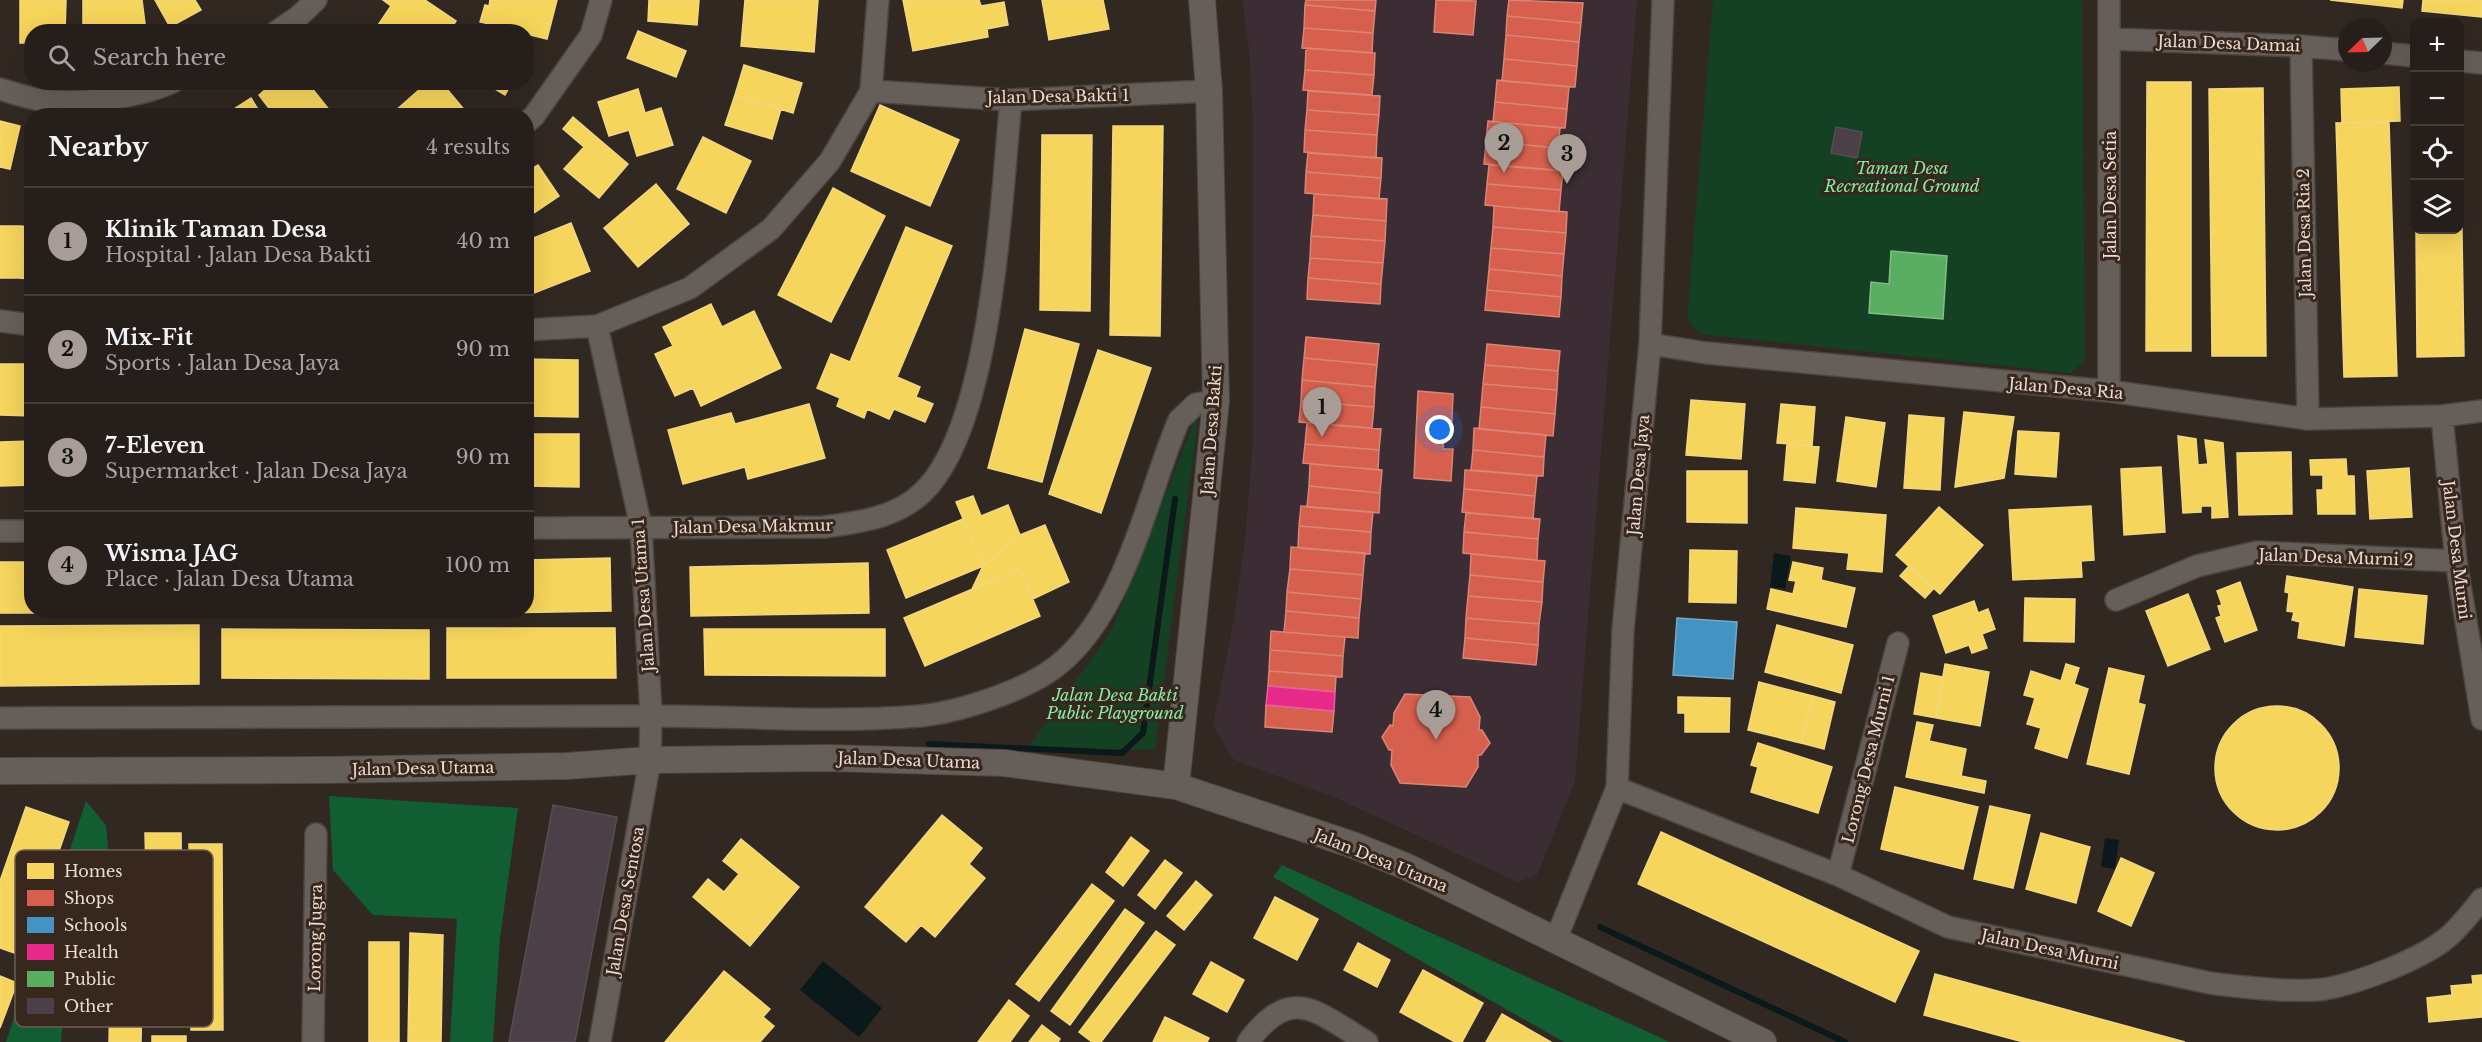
<!DOCTYPE html>
<html lang="en">
<head>
<meta charset="utf-8">
<style>
	body { margin:0; font-family:"Libre Baskerville",serif; background:#322b27; color:#f1f3f6 }
	.controls { position:absolute; right:18px; top:18px; display:grid; overflow:hidden; border-radius:12px; box-shadow:0 6px 24px #0002 }
	.controls button { width:54px; height:54px; display:grid; place-items:center; padding:0; border:0; border-bottom:2px solid #423c39; background:#261e1a; color:#f1f3f6; font:30px sans-serif }
	.compass { position:absolute; left:2338px; top:18px; width:54px; height:54px; border-radius:50%; background:#261e1a; box-shadow:0 6px 24px #0002; rotate:247deg }
	.you { position:absolute; left:1440px; top:430px; width:21px; height:21px; margin:-15px; border:4px solid #fff; border-radius:50%; background:#1a73e8; box-shadow:0 0 0 9px #1a73e833 }
	.badge { display:grid; place-items:center; width:39px; height:39px; border-radius:50%; background:#a89d96; color:#111; font-size:20px; font-weight:700 }
	.pin { position:absolute; translate:-50% -50px; filter:drop-shadow(0 2px 3px #0008) }
	.pin::after { content:''; position:absolute; top:32px; width:21px; height:18px; background:inherit; clip-path:polygon(0 0,100% 0,50% 100%) }
	.list { margin:0; padding:0; list-style:none }
	h2 { display:flex; justify-content:space-between; align-items:center; height:78px; margin:0; padding:0 24px; font-size:26px }
	h2 small { font-size:20px; font-weight:400; color:#a4a2a2 }
	.list li { display:grid; grid-template-columns:39px 1fr auto; gap:18px; align-items:center; box-sizing:border-box; height:108px; padding:0 24px; border-top:2px solid #423c39 }
	.list b { display:block; font-size:22px; white-space:nowrap }
	.list p { margin:0; font-size:20px; white-space:nowrap; color:#a4a2a2 }
	.list em { font-size:20px; font-style:normal; color:#a4a2a2 }
	.icon { flex:none; width:33px; height:33px; fill:none; stroke:currentColor; stroke-width:2; stroke-linecap:round; stroke-linejoin:round }
	.map { position:relative; flex:none; width:2482px; height:1042px; overflow:hidden }
	.search { position:absolute; background:#261e1a; box-shadow:0 6px 24px #0002; left:24px; top:24px; width:510px; height:66px; display:flex; align-items:center; gap:15px; box-sizing:border-box; padding:0 21px; border-radius:24px; color:#a4a2a2; font-size:22px }
	.panel { position:absolute; background:#261e1a; box-shadow:0 6px 24px #0002; left:24px; top:108px; width:510px; height:510px; border-radius:24px }
	.map>svg:first-child { display:block }
	.commercial { fill:#3c2c34 }
	.green { fill:#144024 }
	.forest { fill:#115e32 }
	.water { fill:#0b191a }
	.homes { fill:#f6d55c; stroke:#f2d780; stroke-width:1.5 }
	.shops { fill:#d6604d; stroke:#db8576; stroke-width:1.5 }
	.schools { fill:#4393c3; stroke:#74a9c8; stroke-width:1.5 }
	.health { fill:#e7298a; stroke:#e75fa0; stroke-width:1.5 }
	.public { fill:#5aae61; stroke:#85bc84; stroke-width:1.5 }
	.lines { fill:none; stroke-linecap:round; stroke-linejoin:round }
	.stream { stroke:#0b191a; stroke-width:6 }
	.building { fill:#4b3f48; stroke:#564f50; stroke-width:1.5 }
	.minor-casing { stroke:#4e4540; stroke-width:24 }
	.tertiary-casing { stroke:#4e4540; stroke-width:28 }
	.minor { stroke:#665e59; stroke-width:21 }
	.tertiary { stroke:#665e59; stroke-width:26 }
	.labels { text-anchor:middle; stroke-width:6; stroke-linejoin:round; paint-order:stroke }
	.street-label { font-size:16px; fill:#e8dcd5; stroke:#38271c }
	.park-label { font-size:16px; font-style:italic; fill:#84eda5; stroke:#38271c }
	.key { fill:#38271c; stroke:#6d5d54; stroke-width:1.5 }
	.key-label { font-size:16px; fill:#e8dcd5 }
</style>
</head>
<body>
<div class="map">
<svg width="2482" height="1042" viewBox="0 0 2482 1042">
	<rect width="100%" height="100%" fill="#322822"/>
	<!-- commercial -->
	<path class="commercial" d="M1242,0H1637L1575,782L1537,875L1518,882L1334,797L1234,760L1213,725L1234,619L1246,530L1253,440V123L1249,49Z"/>
	<!-- green -->
	<path class="green" d="M1713,0H2082L2085,360L2071,373L1700,334L1687,319Z
		M1199,410L1155,750L1028,748L1111,632Z"/>
	<!-- forest -->
	<path class="forest" d="M329,796L518,808L500,938L493,1042H450L457,919L373,915L333,870Z
		M86,801L106,825L116,941L63,1019L61,1042H6Z
		M1282,865L1670,1042H1564L1273,877Z"/>
	<!-- water -->
	<path class="water" d="M1774,553L1791,556L1785,589L1770,587Z
		M2105,838L2119,840L2115,869L2101,867Z
		M823,961L882,1008L859,1037L800,990Z"/>
	<!-- homes -->
	<path class="homes" d="M20,0H66L65,32H32V43H20Z
		M83,0H142L146,32H83Z
		M155,0H195L201,10L170,27Z
		M383,0H425L456,21L449,32H381L376,28L391,6Z
		M490,0H557L547,39L526,34V32L480,22L485,5L489,6Z
		M649,0H699L697,25L648,21Z
		M745,0H818L814,52L741,46Z
		M903,0H979L981,6L1004,2L1008,25L987,29L988,37L913,51Z
		M1042,0H1103L1109,29L1049,40Z
		M2330,0H2403L2402,8Z
		M2423,0H2482V17L2422,11Z
		M638,31L686,51L676,77L627,58Z
		M744,65L802,83L793,113L735,95Z
		M274,82H287L294,90L307,82L334,116H275L259,95Z
		M428,82H441L467,113L465,116H395L393,113Z
		M483,82H512L505,95Z
		M2147,82H2191V351H2146Z
		M2399,87L2400,121L2342,123L2341,89Z
		M2263,88L2266,356H2212L2209,89Z
		M638,89L645,113L661,108L673,145L637,156L629,130L609,136L598,102Z
		M735,95L781,109L772,139L725,125Z
		M251,98L262,116H223Z
		M880,105L959,140L930,206L851,171Z
		M2460,110L2464,356L2417,357L2416,230H2460Z
		M573,117L628,164L599,198L564,169L584,147L563,129Z
		M0,121L20,126L10,169L0,167Z
		M2389,122L2397,376L2344,377L2336,123Z
		M1113,126H1163L1160,336L1110,335Z
		M1042,135H1092L1090,311L1040,310Z
		M703,137L751,161L726,213L677,189Z
		M538,165L559,196L531,215L526,208V172Z
		M656,184L689,224L638,267L604,228Z
		M833,188L885,216L831,322L778,295Z
		M571,223L590,271L534,293L526,273V241Z
		M0,226H21L19,278H0Z
		M21,226L32,227V279L19,278Z
		M906,227L952,246L897,377L920,387L916,397L933,404L925,422L894,409L889,419L867,409L864,418L837,406L840,398L817,388L831,354L850,362Z
		M711,304L722,327L754,311L781,368L701,406L693,388L675,396L655,354L673,346L663,327Z
		M1025,329L1079,344L1042,482L988,468Z
		M1098,350L1151,368L1101,513L1049,494Z
		M526,359L578,360V417L526,416Z
		M0,364H32V416L0,415Z
		M1691,400L1745,404L1741,459L1686,455Z
		M809,404L825,458L748,479L745,467L683,484L668,430L731,413L735,424Z
		M1781,404L1815,407L1812,446L1777,443Z
		M1964,412L2014,417L2004,478L1955,487Z
		M1909,415L1944,418L1940,490L1904,488Z
		M1846,417L1885,423L1876,487L1837,481Z
		M2018,431L2059,433L2056,477L2015,474Z
		M526,434H579V487L526,486Z
		M2178,436L2196,439L2198,465L2208,464L2205,440L2223,443L2228,517L2212,518V506H2201V512L2183,513Z
		M32,441V485L0,486V442Z
		M1787,444L1819,447L1815,483L1784,480Z
		M2291,452L2292,514L2239,515L2237,453Z
		M2346,459L2347,476H2354L2355,514H2318L2317,490H2323V475H2311L2310,460Z
		M2161,467L2165,532L2124,535L2121,469Z
		M2409,468L2412,517L2370,519L2367,471Z
		M1687,471H1747V523L1687,522Z
		M973,496L981,516L1008,505L1020,535L983,566L956,502Z
		M2091,506L2094,560L2081,561L2082,577L2013,580L2009,510Z
		M1939,507L1983,545L1940,594L1896,555Z
		M1796,508L1886,515L1882,572L1847,569L1849,553L1793,548Z
		M963,519L983,566L906,598L887,550Z
		M1045,525L1069,582L1033,599L1020,569L972,589L983,566L1020,535Z
		M1690,550L1737,551L1736,603L1689,602Z
		M610,558L611,611L446,614L445,610H526V560Z
		M0,562H32V610L202,613H0Z
		M1793,562L1823,568L1821,580L1855,588L1846,627L1767,609L1771,589L1793,594L1796,581L1789,580Z
		M868,563L869,613L691,616L690,567Z
		M1909,566L1934,588L1925,598L1900,576Z
		M1020,569L1040,616L925,666L904,618Z
		M2287,576L2353,587L2344,646L2298,638L2300,622L2292,620L2294,612L2287,611L2289,593L2285,592Z
		M2240,582L2257,630L2225,642L2216,618L2221,616L2218,606L2222,605L2217,591Z
		M2359,589L2427,596L2423,644L2355,637Z
		M2188,594L2210,649L2168,666L2146,611Z
		M2025,598L2075,599L2074,642L2024,641Z
		M1974,601L1978,613L1988,609L1995,629L1982,634L1987,648L1972,653L1969,645L1946,653L1933,616Z
		M199,625V684L0,686V626Z
		M1777,625L1853,645L1841,693L1765,672Z
		M447,628H615L616,678H447Z
		M222,629L429,630V679L222,678Z
		M704,629H885V676L705,675Z
		M1945,664L1989,672L1980,726L1936,718Z
		M2066,664L2079,668L2074,684L2088,689L2067,758L2035,748L2041,728L2027,724L2035,698L2024,695L2031,671L2061,681Z
		M2109,668L2144,676L2138,703L2145,705L2129,774L2087,764Z
		M1921,673L1943,677L1936,718L1914,714Z
		M1759,682L1813,696L1801,743L1748,730Z
		M1813,696L1835,702L1824,749L1801,743Z
		M1678,697L1730,698L1729,732H1685V713H1678Z
		M2215 768a62 62 0 1 1 124 0a62 62 0 1 1-124 0Z
		M1917,722L1933,725L1929,741L1966,749L1961,776L1986,781L1984,793L1906,777Z
		M1758,743L1832,767L1818,813L1751,792L1758,767L1751,765Z
		M1895,787L1978,807L1963,869L1881,849Z
		M1990,806L2030,815L2013,888L1974,879Z
		M26,807L69,822L23,956L0,948V881Z
		M942,815L982,848L969,864L985,878L935,937L921,925L906,942L865,907Z
		M1661,832L1919,951L1895,1002L1638,884Z
		M145,833H181L182,910H147Z
		M2041,833L2090,847L2076,903L2026,889Z
		M1131,837L1149,851L1123,886L1106,872Z
		M741,839L799,887L750,946L693,897L708,879L724,892L739,874L723,861Z
		M189,844H222L223,1030H191Z
		M2121,858L2154,873L2131,926L2098,911Z
		M1165,860L1182,873L1155,909L1138,895Z
		M1196,881L1212,895L1184,930L1167,916Z
		M1092,884L1114,901L1039,1001L1016,984Z
		M1275,897L1318,919L1297,960L1254,938Z
		M1125,909L1144,923L1070,1025L1051,1011Z
		M1156,931L1175,945L1101,1042H1092L1079,1032Z
		M410,933L443,935L441,1042H408Z
		M369,942H399V1042H369Z
		M1358,943L1390,960L1377,987L1344,970Z
		M1211,962L1244,980L1227,1012L1193,994Z
		M1423,970L1483,1003L1462,1042H1455L1400,1012Z
		M724,971L770,1009L763,1017L774,1026L760,1042H665Z
		M1935,974L2185,1042H2023L1924,1015Z
		M2482,975V1017L2429,1022L2427,998L2452,995L2451,986L2473,984L2472,976Z
		M0,976L17,983L0,1028Z
		M110,993H142L141,1042H109Z
		M1009,1000L1029,1016L1010,1042H978Z
		M1502,1014L1551,1042H1486Z
		M1165,1017L1209,1038L1207,1042H1153Z
		M1042,1025L1060,1039L1058,1042H1029Z
		M152,1036H186V1042H152Z"/>
	<!-- shops -->
	<path class="shops" d="M1306,0H1376L1375,11L1305,5Z
		M1436,0L1476,1L1473,35L1434,32Z
		M1509,0L1583,3L1581,23L1507,16Z
		M1305,5L1375,11L1373,33L1304,28Z
		M1507,16L1581,23L1579,42L1506,35Z
		M1304,28L1373,33L1372,53L1302,48Z
		M1506,35L1579,42L1577,66L1504,59Z
		M1306,48L1375,53L1374,75L1305,70Z
		M1504,59L1577,66L1575,87L1502,81Z
		M1305,70L1374,75L1372,95L1303,90Z
		M1497,80L1569,87L1567,109L1495,102Z
		M1308,91L1380,96L1379,115L1307,110Z
		M1495,102L1567,109L1565,128L1493,122Z
		M1307,110L1379,115L1377,135L1305,130Z
		M1488,121L1560,128L1558,148L1486,141Z
		M1305,130L1377,135L1376,158L1304,152Z
		M1486,141L1558,148L1556,170L1484,164Z
		M1308,153L1382,158L1381,178L1306,172Z
		M1489,165L1563,171L1561,190L1487,184Z
		M1306,172L1381,178L1379,199L1305,193Z
		M1487,184L1561,190L1559,212L1485,205Z
		M1314,194L1387,199L1386,221L1313,215Z
		M1494,206L1567,212L1566,233L1493,227Z
		M1313,215L1386,221L1385,241L1311,236Z
		M1493,227L1566,233L1564,254L1491,248Z
		M1311,236L1385,241L1383,263L1310,258Z
		M1491,248L1564,254L1562,276L1489,269Z
		M1310,258L1383,263L1381,284L1308,278Z
		M1489,269L1562,276L1561,297L1487,290Z
		M1308,278L1381,284L1380,304L1307,299Z
		M1487,290L1561,297L1559,317L1485,310Z
		M1306,337L1379,344L1377,365L1304,358Z
		M1487,344L1560,351L1558,371L1485,365Z
		M1304,358L1377,365L1375,387L1302,380Z
		M1485,365L1558,371L1557,390L1483,384Z
		M1302,380L1375,387L1374,407L1301,401Z
		M1483,384L1557,390L1555,414L1481,407Z
		M1418,391L1453,394L1452,421H1445L1443,449H1453L1451,481L1414,478Z
		M1301,401L1374,407L1372,428L1299,422Z
		M1481,407L1555,414L1553,436L1479,429Z
		M1307,423L1381,429L1379,450L1305,444Z
		M1474,428L1546,435L1544,457L1473,450Z
		M1305,444L1379,450L1378,470L1303,463Z
		M1473,450L1544,457L1543,476L1471,470Z
		M1310,464L1382,470L1380,493L1309,486Z
		M1465,470L1537,476L1535,496L1464,489Z
		M1309,486L1380,493L1379,513L1307,507Z
		M1464,489L1535,496L1533,519L1462,512Z
		M1301,506L1373,512L1371,532L1299,526Z
		M1466,513L1540,519L1538,539L1464,532Z
		M1299,526L1371,532L1370,554L1298,548Z
		M1464,532L1538,539L1537,560L1463,553Z
		M1291,547L1365,553L1363,575L1290,569Z
		M1471,554L1545,561L1543,582L1470,575Z
		M1290,569L1363,575L1361,599L1287,592Z
		M1470,575L1543,582L1542,602L1468,596Z
		M1287,592L1361,599L1359,618L1286,611Z
		M1468,596L1542,602L1539,624L1466,618Z
		M1286,611L1359,618L1358,638L1284,632Z
		M1466,618L1539,624L1538,645L1465,638Z
		M1271,631L1345,637L1343,656L1270,650Z
		M1465,638L1538,645L1536,665L1463,658Z
		M1270,650L1343,656L1342,677L1269,671Z
		M1269,671L1336,676L1335,692L1268,686Z
		M1405,694L1470,697L1480,717L1479,730H1482L1490,743L1481,755H1478V767L1466,787L1400,783L1391,765L1392,750H1389L1382,737L1390,725L1393,726L1394,713Z
		M1266,705L1334,711L1332,732L1265,727Z"/>
	<!-- schools -->
	<path class="schools" d="M1677,618L1737,622L1733,679L1673,675Z"/>
	<!-- health -->
	<path class="health" d="M1268,686L1335,692L1334,711L1266,705Z"/>
	<!-- public -->
	<path class="public" d="M1891,251L1947,256L1943,319L1869,313L1871,282L1889,284Z"/>
	<g class="lines">
		<!-- stream -->
		<path class="stream" d="M929,744L1122,753L1143,733L1175,499
			M1600,927L1845,1042"/>
	</g>
	<!-- building -->
	<path class="building" d="M1836,127L1862,132L1857,158L1831,153Z
		M553,805L617,817L575,1042H509Z"/>
	<g class="lines">
		<defs>
			<path id="minor" d="M2109,0V391
				M276,32L298,17L316,0
				M2110,39L2301,46L2347,50
				M2301,46L2308,419
				M2383,53L2414,56
				M2460,61L2482,63
				M0,89C13,93 27,98 41,100C78,105 139,98 173,82
				M871,91L1011,100L1209,91
				M526,123L534,116L591,35L601,0
				M0,321L32,325
				M597,326L641,527L651,715L650,760L600,1042
				M526,330L597,326L690,288L771,229L830,161L871,91L878,0
				M1650,344L1707,353L2109,391L2308,419L2442,416L2482,411
				M2442,416L2456,561L2482,719
				M526,528L825,527C858,522 896,518 922,493C993,427 1001,197 1011,100
				M0,531H32
				M2116,600L2197,566L2257,552L2456,561
				M0,718C212,717 424,716 635,716C729,715 825,724 919,716C956,713 1016,693 1047,673C1123,624 1145,500 1179,420L1196,404L1216,401
				M1617,788L1838,875L1948,927L2210,983C2241,987 2296,993 2325,989C2359,983 2422,959 2448,937C2461,926 2472,911 2482,899
				M1838,875L1898,643
				M1556,939L1617,788L1623,630L1650,344L1663,0
				M313,1042L316,834
				M1248,1042C1292,983 1316,1012 1367,1042"/>
			<path id="tertiary" d="M0,771L321,770L567,766L650,760L829,758L1004,763L1176,786L1353,845L1405,866L1763,1042
				M1176,786L1216,401L1209,91L1202,0"/>
		</defs>
		<!-- minor casing -->
		<use href="#minor" class="minor-casing"/>
		<!-- tertiary casing -->
		<use href="#tertiary" class="tertiary-casing"/>
		<!-- minor -->
		<use href="#minor" class="minor"/>
		<!-- tertiary -->
		<use href="#tertiary" class="tertiary"/>
	</g>
	<g class="labels">
		<!-- street labels -->
		<g class="street-label">
			<text transform="translate(2229 43) rotate(2)" y="6">Jalan Desa Damai</text>
			<text transform="translate(1058 96) rotate(-1)" y="6">Jalan Desa Bakti 1</text>
			<text transform="translate(2110 195) rotate(-90)" y="6">Jalan Desa Setia</text>
			<text transform="translate(2304 233) rotate(-91)" y="6">Jalan Desa Ria 2</text>
			<text transform="translate(2066 388) rotate(5)" y="6">Jalan Desa Ria</text>
			<text transform="translate(1211 430) rotate(-86)" y="6">Jalan Desa Bakti</text>
			<text transform="translate(1638 475) rotate(-85)" y="6">Jalan Desa Jaya</text>
			<text transform="translate(753 526) rotate(-1)" y="6">Jalan Desa Makmur</text>
			<text transform="translate(2457 550) rotate(83)" y="6">Jalan Desa Murni</text>
			<text transform="translate(2336 557) rotate(2)" y="6">Jalan Desa Murni 2</text>
			<text transform="translate(643 595) rotate(-94)" y="6">Jalan Desa Utama 1</text>
			<text transform="translate(1868 759) rotate(-76)" y="6">Lorong Desa Murni 1</text>
			<text transform="translate(909 760) rotate(2)" y="6">Jalan Desa Utama</text>
			<text transform="translate(423 768) rotate(-1)" y="6">Jalan Desa Utama</text>
			<text transform="translate(1381 860) rotate(22)" y="6">Jalan Desa Utama</text>
			<text transform="translate(625 901) rotate(-80)" y="6">Jalan Desa Sentosa</text>
			<text transform="translate(315 938) rotate(-89)" y="6">Lorong Jugra</text>
			<text transform="translate(2050 949) rotate(12)" y="6">Jalan Desa Murni</text>
		</g>
		<!-- park labels -->
		<g class="park-label">
			<text x="1902" y="174">Taman Desa<tspan x="1902" dy="18">Recreational Ground</tspan></text>
			<text x="1115" y="701">Jalan Desa Bakti<tspan x="1115" dy="18">Public Playground</tspan></text>
		</g>
	</g>
	<!-- legend -->
	<rect x="15" y="850" width="198" height="177" rx="9" class="key"/>
	<rect x="27" y="863" width="27" height="16" fill="#f6d55c"/>
	<rect x="27" y="890" width="27" height="16" fill="#d6604d"/>
	<rect x="27" y="917" width="27" height="16" fill="#4393c3"/>
	<rect x="27" y="944" width="27" height="16" fill="#e7298a"/>
	<rect x="27" y="971" width="27" height="16" fill="#5aae61"/>
	<rect x="27" y="998" width="27" height="16" fill="#4b3f48"/>
	<g class="key-label">
		<text x="64" y="877">Homes</text>
		<text x="64" y="904">Shops</text>
		<text x="64" y="931">Schools</text>
		<text x="64" y="958">Health</text>
		<text x="64" y="985">Public</text>
		<text x="64" y="1012">Other</text>
	</g>
</svg>
<div class="controls">
<button>+</button>
<button>−</button>
<button><svg class="icon" aria-label="locate" viewBox="0 0 24 24"><circle cx="12" cy="12" r="6"/><path d="M12 2v4M12 18v4M2 12h4M18 12h4"/></svg></button>
<button><svg class="icon" aria-label="layers" viewBox="0 0 24 24"><path d="M12 4l9 5-9 5-9-5zM3 14l9 5 9-5"/></svg></button>
</div>
<svg class="compass" viewBox="-18 -18 36 36"><path d="M0-13l5 13h-10z" fill="#e53935"/><path d="M0 13l5-13h-10z" fill="#a4a2a2"/></svg>
<div class="you"></div>
<div class="pin badge" style="left:1322px;top:437px">1</div>
<div class="pin badge" style="left:1504px;top:173px">2</div>
<div class="pin badge" style="left:1567px;top:184px">3</div>
<div class="pin badge" style="left:1436px;top:740px">4</div>
<div class="search"><svg class="icon" aria-label="search" viewBox="0 0 24 24"><circle cx="10" cy="10" r="6"/><path d="M15 15l6 6"/></svg>Search here</div>
<section class="panel">
<h2>Nearby<small>4 results</small></h2>
<ul class="list">
<li><span class="badge">1</span><div><b>Klinik Taman Desa</b><p>Hospital · Jalan Desa Bakti</p></div><em>40 m</em></li>
<li><span class="badge">2</span><div><b>Mix-Fit</b><p>Sports · Jalan Desa Jaya</p></div><em>90 m</em></li>
<li><span class="badge">3</span><div><b>7-Eleven</b><p>Supermarket · Jalan Desa Jaya</p></div><em>90 m</em></li>
<li><span class="badge">4</span><div><b>Wisma JAG</b><p>Place · Jalan Desa Utama</p></div><em>100 m</em></li>
</ul>
</section>
</div>
</body>
</html>
